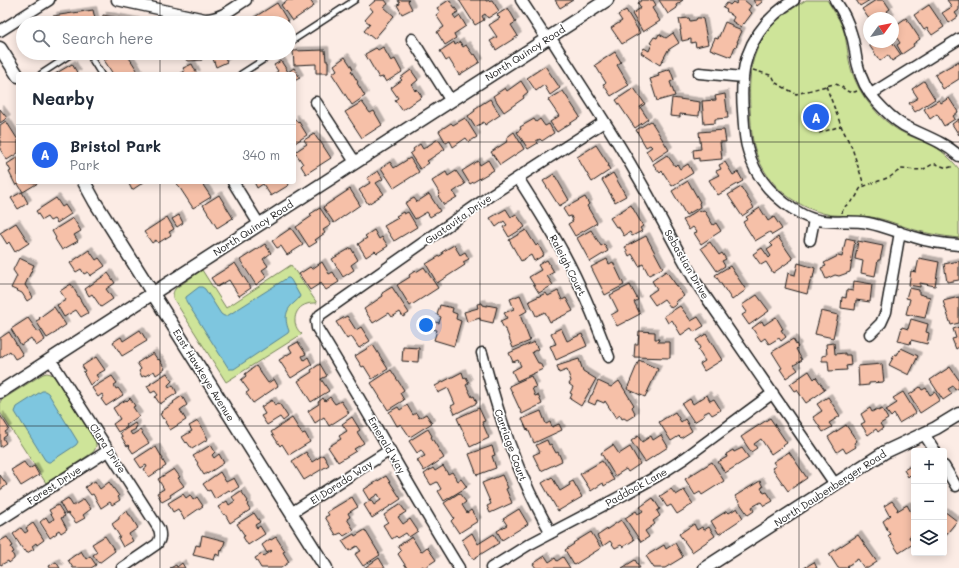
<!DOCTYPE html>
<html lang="en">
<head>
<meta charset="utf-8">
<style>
	body { margin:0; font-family:Mali,sans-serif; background:#f2f2f3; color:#1f2937 }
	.controls { position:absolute; right:12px; bottom:12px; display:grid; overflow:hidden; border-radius:4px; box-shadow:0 2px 10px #0003 }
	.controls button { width:36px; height:36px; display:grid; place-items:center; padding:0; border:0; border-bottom:1px solid #e0e1e3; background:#fff; color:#1f2937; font:20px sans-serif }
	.compass { position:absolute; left:863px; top:12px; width:36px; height:36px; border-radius:50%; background:#fff; box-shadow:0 2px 10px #0003; rotate:57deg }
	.you { position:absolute; left:426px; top:325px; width:14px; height:14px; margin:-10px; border:3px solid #fff; border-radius:50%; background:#1a73e8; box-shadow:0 0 0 6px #1a73e833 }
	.badge { display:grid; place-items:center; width:26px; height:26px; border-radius:50%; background:#2563eb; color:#fff; font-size:13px; font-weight:700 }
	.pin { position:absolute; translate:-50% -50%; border:2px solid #fff; box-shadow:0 1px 4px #0006 }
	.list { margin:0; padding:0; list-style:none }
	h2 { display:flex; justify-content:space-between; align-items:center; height:52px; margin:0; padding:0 16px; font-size:17px }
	h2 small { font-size:13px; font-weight:400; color:#747a83 }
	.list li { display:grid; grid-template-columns:26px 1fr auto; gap:12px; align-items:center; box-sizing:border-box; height:60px; padding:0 16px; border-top:1px solid #e0e1e3 }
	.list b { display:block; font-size:15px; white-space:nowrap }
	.list p { margin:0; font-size:13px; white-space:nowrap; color:#747a83 }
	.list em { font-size:13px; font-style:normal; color:#747a83 }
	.icon { flex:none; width:22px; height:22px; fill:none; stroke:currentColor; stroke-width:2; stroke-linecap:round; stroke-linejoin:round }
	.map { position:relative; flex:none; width:959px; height:568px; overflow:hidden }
	.search { position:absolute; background:#fff; box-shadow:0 2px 10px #0003; left:16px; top:16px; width:280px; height:44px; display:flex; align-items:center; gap:10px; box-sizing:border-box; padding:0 14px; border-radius:22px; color:#747a83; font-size:15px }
	.panel { position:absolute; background:#fff; box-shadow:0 2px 10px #0003; left:16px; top:72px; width:280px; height:112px; border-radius:4px }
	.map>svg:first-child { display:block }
	.green { fill:#cee499; stroke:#75805a }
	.water { fill:#7ec6df; stroke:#578291 }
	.building { fill:#f6c0a8; stroke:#1c1c1c; filter:url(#shadow) }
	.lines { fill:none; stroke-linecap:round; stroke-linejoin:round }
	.service-casing { stroke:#1c1c1c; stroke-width:8 }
	.minor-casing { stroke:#1c1c1c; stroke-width:13 }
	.tertiary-casing { stroke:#1c1c1c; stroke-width:15 }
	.path { stroke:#1c1c1c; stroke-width:1.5; stroke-dasharray:4 3; stroke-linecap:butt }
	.service { stroke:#fff; stroke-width:5 }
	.minor { stroke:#fff; stroke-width:10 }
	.tertiary { stroke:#fff; stroke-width:12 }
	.grid { fill:none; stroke:#1c1c1c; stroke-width:1; stroke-opacity:0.55 }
	.labels { text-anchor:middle; stroke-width:3.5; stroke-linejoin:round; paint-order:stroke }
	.street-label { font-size:10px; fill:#1c1c1c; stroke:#fff }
</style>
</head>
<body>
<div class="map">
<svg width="959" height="568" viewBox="0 0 959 568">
	<defs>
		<filter id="shadow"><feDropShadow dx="3.5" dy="-3.5" stdDeviation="0" flood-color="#0004"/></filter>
	</defs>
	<rect width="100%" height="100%" fill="#fcece5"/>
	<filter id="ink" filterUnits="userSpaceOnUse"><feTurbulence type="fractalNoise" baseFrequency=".025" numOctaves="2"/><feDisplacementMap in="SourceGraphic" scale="8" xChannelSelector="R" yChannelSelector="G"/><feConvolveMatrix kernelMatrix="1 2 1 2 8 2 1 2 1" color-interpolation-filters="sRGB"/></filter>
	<g filter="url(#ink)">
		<!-- green -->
		<path class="green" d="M806,0H827C832,8 838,17 842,26C847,39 847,52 850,65C854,81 862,96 873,108C880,117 889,124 898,130C908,136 919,139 929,144C941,149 951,159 959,169V238C941,236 923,233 906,227C896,224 887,220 877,218C862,215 847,216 832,215C819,213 806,208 795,201C773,188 758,166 753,141C751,130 751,119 750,108C749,82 749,61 763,38C773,21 789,11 806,0Z
			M291,265L317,303C313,303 310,303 307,304C293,308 291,326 302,334L226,382L173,298C173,294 173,291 176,288L202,270L226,308Z
			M47,373L51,374L55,378L95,440C97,446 96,449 92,453L46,483L0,412V401L43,374Z"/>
		<!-- water -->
		<path class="water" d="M287,278H289L291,280L300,296C299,299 297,300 294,303C284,311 285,321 289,331L288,333L234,369H229L186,301V297L199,287H202L205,289L221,314L224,316H227Z
			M42,391H45L48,393L78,442L76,445L50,462H48L45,460L15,412L17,407Z"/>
		<!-- building -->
		<path class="building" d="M288,0H310L314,6L292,21L281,5Z
			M376,0H385L388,4L384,7L394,16L374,39L364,31L370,24L365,20L373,11L369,6Z
			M398,0H409L408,1L412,9L402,14L397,5L400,4Z
			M449,0L458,12L453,15L456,19L460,16L466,26L454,34L456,38L445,45L437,32L444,27L436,15L440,12L437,8Z
			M459,0H486V1L492,0L499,11L488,18L485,14L482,16L484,20L475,25Z
			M555,0H573L560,8Z
			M642,0H653L656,5L652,8L660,21L643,32L632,14L641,8L638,3Z
			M659,0H683L676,5L677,8L668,14Z
			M738,0H744L751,6L748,10L752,13L744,24L743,23L741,27L732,21L734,17L726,11L727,10L723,8L727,3L730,5L733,2L736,4Z
			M753,0H763L762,1V2L757,6Z
			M856,0H870L860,6Z
			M876,0H884L890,9L887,11L891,18H869V19L862,9Z
			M947,0H959V10L955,13L958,17L949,23L942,13L952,7Z
			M277,3L289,23H251L250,20Z
			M929,5L944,27L932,35L927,28L924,30L914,15Z
			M508,8L516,22L511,25L518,36L496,50L490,41L497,37L489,25L500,18L497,15Z
			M93,10L96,23H54L53,16Z
			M626,10L640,33L622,44L611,28L622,21L618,15Z
			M103,15L139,22V23H102Z
			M689,18L690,21L696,20L697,18H701L703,19L708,44L696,47L695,42L691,43V39L682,41L680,30H681L679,19Z
			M906,18L920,39L913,44L914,46L902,54L897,45L900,43L893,32V27Z
			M725,22L732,25V27L742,31L737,42H738L736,47L735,46L731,57L710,49L715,38L718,39Z
			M673,33L679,43L668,50L660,65L641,53L644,48L649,51L652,44L650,43L654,37L657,38L659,34L666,38Z
			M454,42L455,45L460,42L463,47L466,45L473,55L475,54L480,62L459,75L449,59L446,61L440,51Z
			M873,42H892L901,55L892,61L888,55L880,61L869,45Z
			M383,47L391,61L395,59L402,72L386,82L383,77L379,78L365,54L376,48L378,50Z
			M325,50L326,61H328V73H316V64L294,65L293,51Z
			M615,52L621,62L617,65L629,85L611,96L603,84L606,83L595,65Z
			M115,53H126L139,73L137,74H113L104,60Z
			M185,53H202L201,54L202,60L189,61L186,60Z
			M212,53H223L227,62L216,67L212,56H213Z
			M345,57L353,69L351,71L358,82L357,83L365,96L352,105L332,74L337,70L334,65Z
			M281,61L288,72L294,68L300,78L294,81V74H274L278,71L274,65Z
			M959,61V79L943,89L935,75Z
			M72,64L78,74H55Z
			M192,64L197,74H180V73L185,71L183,68Z
			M545,66L560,88L550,95L544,85L536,91L527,78Z
			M670,69L674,80L670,82L675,96L657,101L650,79L659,76L658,73Z
			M411,70L418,80L412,85L415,91L417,89L422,97L402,110L395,100L398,98L391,88L402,80L400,78Z
			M521,81L528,92L523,96L524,98L504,112L493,96L505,88L507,91Z
			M924,81L935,99L915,112L909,103L918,98L912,89Z
			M634,88L645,104L640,107L648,119L635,128L616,100Z
			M563,91L580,117L557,132L550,122L559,116L548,100Z
			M725,94L728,118L715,119V123L704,124L702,101L716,100L715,96Z
			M672,98L700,102L699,116L680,114V117L670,116Z
			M949,98L958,112L953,116L955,119L944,126L937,114L930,119L924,109L939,100L941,103Z
			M490,99L500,115L485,125L484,122L475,127L468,116L475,111L474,109Z
			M362,102L370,113L374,111L382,125L362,138L345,112Z
			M0,109L7,118L0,123Z
			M294,118L298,123L299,122L307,135L295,143L294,141Z
			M465,118L477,137L469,142L466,138L453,147L450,141L446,143L439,131L451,123L453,125Z
			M534,119L536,122L540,119L545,126L549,124L554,133L542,141L540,139L536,141L538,143L528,149L517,132L521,129L520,127Z
			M959,119V135L952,124Z
			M6,121L18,140V153L7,160L0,149V125Z
			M651,121L669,150L652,161L646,151L652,147L650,145L646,147L636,130Z
			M724,130L726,142H720L722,159L699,161V158L694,159L693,150L701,149L699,132Z
			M514,132L524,149L500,165L491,152L508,141L506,138Z
			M314,134L319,141H320L331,158L306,174L301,166L303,164L295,152L307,144L304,140Z
			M438,139L445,149L427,161L429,163L420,169L410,154L414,151L413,149L420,144L423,149Z
			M596,145L609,165L608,166L610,170L592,182L577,157Z
			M667,155L675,166L677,164L680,169L688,164L693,173L672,186L662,171L660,173L653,164Z
			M18,157V182L38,183L23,192L18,184L16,186L9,172L11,171L7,164Z
			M410,158L419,172L394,188L381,168L390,162L394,168Z
			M488,160L494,170L470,184L462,171L478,161L480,165Z
			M725,162L733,175L738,172L743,181L718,195L709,180L719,175L716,171L721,169L719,165Z
			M378,171L383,179L376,183L384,194L368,204L359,190L370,183L367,178Z
			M456,171L465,184L453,192L457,197L444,205L438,196L440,194L432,181L446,172L448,176Z
			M613,173L626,196L615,202L602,180Z
			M554,174L569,200L559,206L543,181Z
			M688,181L700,202L699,203L700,207L686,215L672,191Z
			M128,182H144L132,190Z
			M176,182H201L211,197L193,208Z
			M254,182H287L289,185L271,196L263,184L257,188Z
			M741,187L754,208L742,216L728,195Z
			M350,189L360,205L334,223L323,207Z
			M22,192L28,203L18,209L11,198Z
			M429,194L440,211L430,217L427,212L415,219L405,203L414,198L417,202Z
			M219,195L233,218L217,228L203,205Z
			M585,197L589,204L587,206L597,223L575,236L568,224L573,221L571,216L568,217L563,209Z
			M56,198L62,207L65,205L71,214L57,223L54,219L50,221L47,217L42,220L36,211Z
			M631,205L643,226L640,228L642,231L632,236L630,232L624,236L618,226L616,227L610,218Z
			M320,208L331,225L323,230L325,233L315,240L317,242L309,247L296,227L312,216L310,214Z
			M760,208L768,221L774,217L782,229L772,235L770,232L755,241L743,222L748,219L746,217Z
			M506,209L511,217L516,214L525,227L509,237L503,227L507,225L504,221L496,227L490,218Z
			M698,210L699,212L704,210L713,225L716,223L721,231L701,244L694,233L697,232L693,227L689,230L683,220Z
			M403,212L404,214L408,212L417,227L394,241L384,226L398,218L396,216Z
			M179,215L183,223L177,227L172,219Z
			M167,217L174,229L169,232L171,235L158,243L156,240L152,243L144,232Z
			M73,218L81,231L74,235L78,241L62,250L55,239L56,238L52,231Z
			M16,223L29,243L15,252L9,242L7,244L0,233Z
			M291,228L303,245L287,255L281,246L277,248L272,241Z
			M374,230L379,239L382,237L388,246L377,253L375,251L366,257L358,244L367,238L365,236Z
			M526,230L536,246L538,244L544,255L534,261L531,255L521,261L509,240Z
			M591,230L601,246L604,244L608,251L590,262L577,238Z
			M646,236L663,268L649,275L643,264L639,266L632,254L629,256L625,247Z
			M778,237L793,259L773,273L766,262L761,265L753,254L762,248L769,258L771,256L767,250L773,246L770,243Z
			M846,238L855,240L850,272L839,276L835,275L826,279L821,268L826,266L824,263L838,256L842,257Z
			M858,241L883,246L880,260H878L875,276L861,273L863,261L855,259Z
			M710,242L719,255L722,253L726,259L722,261L725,266L717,271L701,248Z
			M265,244L271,253L263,259L268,266L262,270L267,277L256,285L240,260Z
			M454,245L460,255L465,252L469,259L463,262L465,265L437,283L426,264L443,254L442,252Z
			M351,248L358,260L351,265L354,270L343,277L332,259Z
			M89,250L96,260L99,258L105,266L90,276L88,272L84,274L81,269L76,272L70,263Z
			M19,258L34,265L25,285L33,297L27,301L22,293L11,288L17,276L13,270Z
			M919,258L939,262L935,286L920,283V287L909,285L911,271L916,272Z
			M607,259L609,264L613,262L624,285L605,295L591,267Z
			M547,260L554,272L547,276L553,285L539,293L529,277L541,270L538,265Z
			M959,261V280L947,282L944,264Z
			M322,262L329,274L333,272L339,282L326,290L321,283L310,290L299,274L310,267L312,269Z
			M235,263L251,288L239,296L229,280L217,287L211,278Z
			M798,263L815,268L813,278H811L807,294L785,288L788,273L795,275Z
			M730,266L746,290L732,300L715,275Z
			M424,267L438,288L410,306L397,285L410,277L409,275L415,271L416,272Z
			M666,271L684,296L675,302L677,304L671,308L664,299L655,305L648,295L657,289L652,281Z
			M108,273L115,283L106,289L113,299L101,307L92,294L89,296L85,289Z
			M854,281L872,284L870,302L856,300L855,310L841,308L842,297L846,298L847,290L853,291Z
			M71,284L88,313L81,317L76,310L64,317L57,305L66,300L60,291Z
			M630,285L638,300L634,302L640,314L617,326L611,315L618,311L610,295Z
			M392,287L409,313L403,317L400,312L392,317L389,313L373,323L364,309L383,296L382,293Z
			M909,288L919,290V294L930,297L925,318L906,314L910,299L906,298Z
			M558,291L562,300L566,298L573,311L550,322L545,312L536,316L529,301L546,293L548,296Z
			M520,295L527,311L520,315L530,341L513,348L506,330H505L500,321L507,318L504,313L514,309L510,299Z
			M757,295L769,311L749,325L742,315L747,312L742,305Z
			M959,297V323L951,325L943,301Z
			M482,303L483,305L487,306V305L497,307L493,323L480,320V318L467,322L464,312L478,308L477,304Z
			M440,305L453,308L452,312L457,314L456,319L461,321L454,346L434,340L437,330L432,329L435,322L439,323L441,317L437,315Z
			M680,306L691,321L698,317L704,326L694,332L691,328L681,335L672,320L668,323L664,316Z
			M54,307L66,325L57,331V332L47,338L36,321L40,319L39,318Z
			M821,311L838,315L833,338L815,334Z
			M347,316L356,330L361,327L370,341L359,348L351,336L347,339L336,322Z
			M776,317L783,329L781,330L786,337L781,341L779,338L769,344L765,338L761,341L752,328L762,321L764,325Z
			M28,318L38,332L40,331L45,340L36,346L31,338L21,345L11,329Z
			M911,319L928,324L926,332L929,333L927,344L911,340L910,344L898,341L902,327L908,329Z
			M959,327V347L956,349L952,339L956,338L953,329Z
			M561,328L567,341L582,334L587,346L556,360L550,346L556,344L551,333Z
			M140,330L147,341L122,356L113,342L121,337L123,341Z
			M639,331L655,332V339H659L658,342H670V358L634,357L635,344H638Z
			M9,332L23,355L15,359L10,351L0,358V338Z
			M706,334L722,360L704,371L700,364L705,361L698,350L700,348L696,340Z
			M793,339L798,347L796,349L802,360L794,365L798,370L786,378L780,369L782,368L772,352Z
			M298,342L306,354L302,356L304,360L308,357L312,365L291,378L279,360L292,352L289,347Z
			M534,342L538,349L532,352L538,363H540L543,369L517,381L512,371L521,366L518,360L513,362L509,353Z
			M834,343L835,354L845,353V355H850L851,365L846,366L847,370L829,371L828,361H822V356L827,355L826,344Z
			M373,345L388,369L372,379L364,366L362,367L355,356Z
			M403,347L419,348L418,362L402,361Z
			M901,348L918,356L909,375L889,365L895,354L897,355Z
			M153,353L158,360L159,359L165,369L156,375L154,371L145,376V375L142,377L139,371L141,369L137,363Z
			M96,357L105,370L96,375L99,379L90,385L84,374H85L83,372L85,371L82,366Z
			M579,359L583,371L596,379L581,406L570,399L572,394L570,393L573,387L569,384L571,381L567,370L559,373L557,366Z
			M639,360L658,369L645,397L627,389Z
			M320,364L327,376L321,379L329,391L311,402L298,381L312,372L311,370Z
			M882,364L884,382L869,383V385L859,386L858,366Z
			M256,366L268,383L274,379L278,386L253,403L246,393L249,391L241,380L246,376L245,374Z
			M950,367L959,380V388L955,390L953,386L948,389L952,394L943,400L930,380Z
			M391,370L404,390L400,393L404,400L388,410L371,383Z
			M809,371L814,379L816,377L825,390L806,403L797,390L795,391L790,384Z
			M462,372L464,378L466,377L469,383L466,385L472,397L474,396L477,403L455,414L451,406L455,404L448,388L438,393L435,386Z
			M167,373L172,381L168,385L169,388L173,385L177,393L160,404L155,397L158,395L155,391L151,393L147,386L151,384H150Z
			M112,376L117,383L114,385L116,389L118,388L123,395L106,406L101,399L104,397L102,394L98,397L92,388Z
			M531,376L536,387L532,388L535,396L538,395L542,404L522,414L509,386Z
			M598,381L611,387L619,381L634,405L632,407L635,413L634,414L635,415L627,420L624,418L622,419L620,415L616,418L605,401L604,403L597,400L595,405L588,402L591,395H592Z
			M920,387L922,390L926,388L930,395L935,392L940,400L920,413L909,395Z
			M903,392L916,413L899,423L894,414L891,417L886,410L897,403L893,398Z
			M707,395L710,401L714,399L721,410L712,415L709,411L703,414L704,416L694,422L682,404L690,399L693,404Z
			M182,396L187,405L180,410L186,420L170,430L165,422L166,421L164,418L163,419L160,414L162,413L161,412L174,403L173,402Z
			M330,397L335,404L341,401L349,413L329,426L324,417L315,423L308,411L319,404L318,402L323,398L325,401Z
			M828,397L840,416L829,423L832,427L823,432L813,417L822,411L817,404Z
			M130,398L135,406L133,407L139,416L126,425L127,427L118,432L113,424L120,419L113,408L126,400L127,401Z
			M272,400L275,405L279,403L288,417L283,421L280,417L267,425L261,416L265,414L261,407Z
			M407,405L413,415L416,413L419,418L426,414L432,423L410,437L401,424L397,426L389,412L398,407L400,410Z
			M479,408L485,421L482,422L489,438L470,447L457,418Z
			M870,408L872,412L877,409L878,411L882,409L888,419L880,424L883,428L878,432L876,429L868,435L861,424L865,422L861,414Z
			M541,411L546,424L550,422L552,427L559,424L562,430L534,443L528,429L527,430L522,419Z
			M675,412L681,422L685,419L692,431L681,438L679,436L671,441L659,422Z
			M0,415L9,429L5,432L7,435L3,438L6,443L0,447Z
			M352,417L360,430L357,432L364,443L354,449L356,451L338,462L328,447L341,439L339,436L347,431L342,424Z
			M292,418L302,434L305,433L310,442L289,455L282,444L280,446L271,432Z
			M770,418L787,443L771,454L761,439L754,444L757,448L751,452L741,437Z
			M198,421L208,439L192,449L187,442L186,443L182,437L192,431L189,426Z
			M135,423L137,427L135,428L136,429L130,432L132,435L140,430L149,443L133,453L129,447L130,446L129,445L127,446L121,436H122L120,433Z
			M846,425L857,441L854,443L856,447L846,453L843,448L837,452L828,437Z
			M428,429L432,436L431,437L444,458L424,471L417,460L425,456L421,450L417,453L409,441Z
			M661,435L668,447L645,462L631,441L638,436L642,442L651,436L653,440Z
			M547,440L549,445L551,444L556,453L558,452L562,461L541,471L533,455L540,452L536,445Z
			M211,445L215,452L212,455L214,458L219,454L224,463L207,474V473L204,475L197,464L198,463L193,456Z
			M613,445L619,454L630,447L640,464L628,472L626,469L615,476L601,453Z
			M492,446L495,455L492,456L496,468L477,475L469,454Z
			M156,447L163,459H162L166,466L149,477L144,469L147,467L146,465L141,468L135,459L152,448V449Z
			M742,448L749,458L725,473L718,462L727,457L726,454L733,450L734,452Z
			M306,452L312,462L323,455L329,465L304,480L292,461Z
			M789,452L807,478L788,491L772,468L776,466L773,462Z
			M602,461L614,480L604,486L603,483L591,491L580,474Z
			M24,462L29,469L34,466L39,475L21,486L11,470Z
			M712,462L724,481L702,495L700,492L695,495L685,479Z
			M914,464V481L910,475L908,477L904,470Z
			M443,466L448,474L452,472L458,481L461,479L467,487L444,501L438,491L441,489L437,482L431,485L424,474L433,468L435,471Z
			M174,469L180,477L178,478L184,486L170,495L171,497L162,502L157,493L164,489L158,479Z
			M220,472L226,482L234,478L239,487L231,492L229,490L215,499L210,490L208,491L203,484Z
			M0,475L7,485L0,490Z
			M502,475L508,488L506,489L512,503L490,513L487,506L491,504L482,483Z
			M386,476L401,499L372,518L364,505L371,500L374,505L381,500L378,494L369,500L363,490Z
			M552,477L560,491L570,485L569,483L573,481L582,497L558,511L542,483Z
			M95,481L100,489L109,482L119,496L118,497L120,500L112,505L110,502L101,508L93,494L91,495L85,487Z
			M760,481L763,487L761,488L764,493L767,492L773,501L764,506L761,502L752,507L754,511L748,515L735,496Z
			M671,489L676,495L684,490L693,504L677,514L671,505L667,507L660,496Z
			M241,491L248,501L247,502L248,504L247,505L250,510L230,523L225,514L224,515L218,507L227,501L229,505L235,501L232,497Z
			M459,493L466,502L462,505L467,513L471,510L478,521L459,533L451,521L454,518L444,503Z
			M183,494L186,498L190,495L193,500L197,497L203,506L184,519L178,509L173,512L168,503Z
			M352,497L358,507L348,513L350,517L347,519L354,530L344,536L341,533L336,535L325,517L329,515L327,512Z
			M68,498L73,506L84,499L91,509L83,515L85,518L76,523L68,513L66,514L60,503Z
			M653,498L660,509L657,511L660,516L653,521L655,524L645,531L649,537L641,542L625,518L636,511L638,514L643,511L640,507Z
			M892,501L898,509L897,510V511L907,505L913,516H912L914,519V533L909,537L913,544L899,553L888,536L890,534L886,529H887L883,521L891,515L890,514L889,515L884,506Z
			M400,504L406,512L398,517L403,524L410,519L418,531L409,537L406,533L398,538L396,536L392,539L383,525L388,522L384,515Z
			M58,505L65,516L61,518L67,529L61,533L59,530L56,532L57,533L50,538L40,522L46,517L49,522L54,519L49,510Z
			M737,508L743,518L719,534L711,521L727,511L729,513Z
			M519,509L528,524L502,540L497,531L507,525L503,519Z
			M127,511L129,515H130L138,528L129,534L133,541L123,547L118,538L120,537L112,524L119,519V516Z
			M944,511L957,521L944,537Z
			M254,513L260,522L255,525L257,528L260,526L265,534L248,545L243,537L245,536L237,524Z
			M621,520L634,540L623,547L621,545L615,548L610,541L603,546L597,536Z
			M33,523L44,540L37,545L36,543L32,546L34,549L27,553L25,550L24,551L13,534L21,528L25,533L28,531L26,528Z
			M694,524L697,530L702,527L704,530L709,527L715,536L692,552L679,534Z
			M365,530L380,555L363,566L355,554L361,551L357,546L349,551L342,541L354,534L355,536Z
			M591,532L601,548L574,565L565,550L574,544L573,543Z
			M472,533L478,544L494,534L499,543L473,559L462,540Z
			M202,535L225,541L222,551L221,550L220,556L216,554L214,560L193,555L196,545L200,546Z
			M858,535L877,562L868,568H864L858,559L847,566L848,568H838L829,554Z
			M105,536L115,551L99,563L93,555L97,552L92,544Z
			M7,537L13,546L11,547L14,552L12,553L14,557V559L9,563L8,561L1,565L0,564V541Z
			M276,537L285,551L283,552L289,562L281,568H261L255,558L262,554L264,556L272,551L271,550L267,553L262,545L270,539L271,540Z
			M412,537L421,552L427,547L436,560L424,568L423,566L420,568H407L398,554L401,551L398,546Z
			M675,543L683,557L665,568H654L646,556L664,545L666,549Z
			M81,551L86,559L90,556L96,565L91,568H73L68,560Z
			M545,556L549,562L555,558L557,561L563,557L570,568H536L533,564Z
			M379,558L385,568H364Z
			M635,560L640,568H622Z
			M56,562L60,568H50L49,566Z
			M814,562L817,568H804Z
			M182,563L185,568H170L176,565L177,567Z"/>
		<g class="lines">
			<defs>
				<path id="service" d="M289,43L355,0
					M88,53L101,74
					M41,74L73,53
					M241,74L274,53"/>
				<path id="minor" d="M117,0L205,19C221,19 233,8 246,0
					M521,0L542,32L554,43C581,86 610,128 635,172C657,209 675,247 697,284L835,484
					M794,0C766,17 745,45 743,78C742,89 742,100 743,111C744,124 744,138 748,150C755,179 777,201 803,215C824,226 846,219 868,223C884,226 899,233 914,237C929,242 944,244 959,245
					M835,0C842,10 848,21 851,33C855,44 855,55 858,66C861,79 867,91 876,101C884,110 893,119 903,125C922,135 943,141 959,156
					M164,23L167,11
					M0,31L49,0
					M412,39L451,101
					M699,73L743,77
					M871,94L959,39
					M316,102L355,162
					M518,178C534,203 550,228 564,254C582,287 596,322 609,357
					M233,182L259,224
					M810,240L814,220
					M870,334L881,323L886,312L900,232
					M482,353C488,375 494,397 501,418C513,458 530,496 551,533
					M50,359L159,529C161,535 161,539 157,544L122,568
					M924,434L935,451
					M944,466L956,486
					M291,513L390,450
					M0,520L109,450
					M459,568C410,489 366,407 317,328L316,321L320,315L491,195L604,122
					M491,568L528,545L627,493L659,475L685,458L773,393"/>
				<path id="tertiary" d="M0,48L18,76
					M84,182L95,202L326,568
					M0,392L607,0
					M705,568L885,452L936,428L959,414"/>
			</defs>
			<!-- service casing -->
			<use href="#service" class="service-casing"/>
			<!-- minor casing -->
			<use href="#minor" class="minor-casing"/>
			<!-- tertiary casing -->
			<use href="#tertiary" class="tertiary-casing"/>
			<!-- path -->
			<path class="path" d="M753,70L770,75L773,77L776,83L796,94L834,84C845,85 845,96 857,91
				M826,86L842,128L852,148L864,185
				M819,133L841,126
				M842,213C843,205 850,204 855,198C858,195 858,190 862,187L890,177L901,169L922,170L933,164H936L947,168L951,167L953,164"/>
			<!-- service -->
			<use href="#service" class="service"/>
			<!-- minor -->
			<use href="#minor" class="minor"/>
			<!-- tertiary -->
			<use href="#tertiary" class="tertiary"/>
		</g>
	</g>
	<!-- grid -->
	<path class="grid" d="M160,0V23M320,0V568M480,0V568M639,0V568M799,0V568M160,53V74M0,142H18M294,142H959M160,182V568M0,284H959M0,426H959"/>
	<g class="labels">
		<!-- street labels -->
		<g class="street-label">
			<text transform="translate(525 53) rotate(-33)" y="4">North Quincy Road</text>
			<text transform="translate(458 219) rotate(-35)" y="4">Guatavita Drive</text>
			<text transform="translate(253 228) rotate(-33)" y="4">North Quincy Road</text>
			<text transform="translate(687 264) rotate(60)" y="4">Sebastian Drive</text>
			<text transform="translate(568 265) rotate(63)" y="4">Raleigh Court</text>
			<text transform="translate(204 375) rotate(58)" y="4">East Hawkeye Avenue</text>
			<text transform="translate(387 445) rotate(60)" y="4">Emerald Way</text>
			<text transform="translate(511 445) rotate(70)" y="4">Carriage Court</text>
			<text transform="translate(108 448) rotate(57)" y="4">Clara Drive</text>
			<text transform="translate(341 482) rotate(-33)" y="4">El Dorado Way</text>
			<text transform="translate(54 485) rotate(-33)" y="4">Forest Drive</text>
			<text transform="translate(636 487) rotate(-29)" y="4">Paddock Lane</text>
			<text transform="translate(830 488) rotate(-33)" y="4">North Daubenberger Road</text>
		</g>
	</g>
</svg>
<div class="controls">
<button>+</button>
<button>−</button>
<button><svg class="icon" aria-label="layers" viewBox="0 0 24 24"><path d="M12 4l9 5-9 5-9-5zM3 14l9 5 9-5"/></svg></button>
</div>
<svg class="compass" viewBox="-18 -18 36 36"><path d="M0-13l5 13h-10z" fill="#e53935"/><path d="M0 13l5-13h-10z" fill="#747a83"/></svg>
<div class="you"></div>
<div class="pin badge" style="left:816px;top:117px">A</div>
<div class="search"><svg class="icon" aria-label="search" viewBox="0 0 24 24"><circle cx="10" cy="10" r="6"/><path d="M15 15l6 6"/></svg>Search here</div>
<section class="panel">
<h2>Nearby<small></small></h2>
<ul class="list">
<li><span class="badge">A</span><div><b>Bristol Park</b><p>Park</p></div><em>340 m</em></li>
</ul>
</section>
</div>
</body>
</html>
